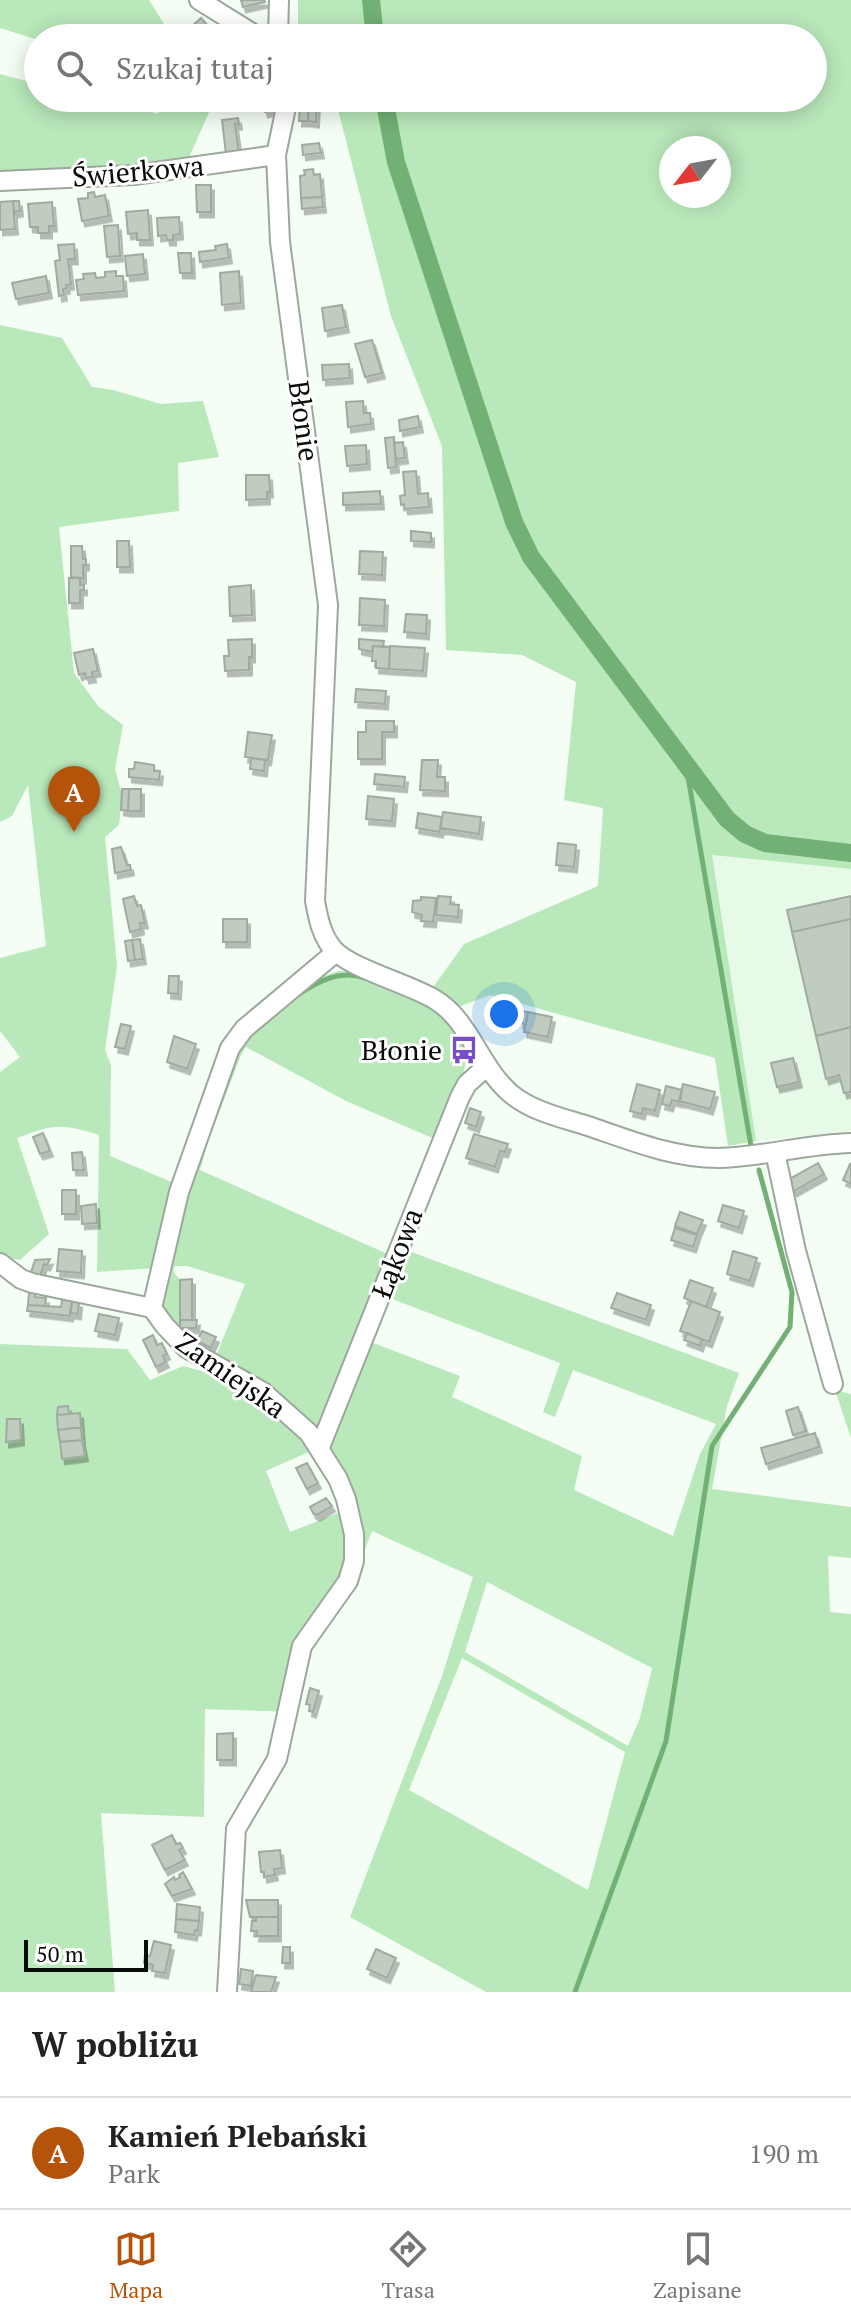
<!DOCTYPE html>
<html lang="pl">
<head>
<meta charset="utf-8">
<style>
	body { margin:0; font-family:"PT Serif",serif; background:#f2f2f2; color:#222 }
	.compass { position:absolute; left:659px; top:136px; width:72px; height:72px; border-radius:50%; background:#fff; box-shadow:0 4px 20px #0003; rotate:239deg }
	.scale { position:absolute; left:24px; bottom:20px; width:124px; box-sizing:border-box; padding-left:8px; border:4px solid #090d09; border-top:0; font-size:22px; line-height:28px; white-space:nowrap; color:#090d09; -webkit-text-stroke:6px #fff; paint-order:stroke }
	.you { position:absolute; left:504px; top:1014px; width:28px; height:28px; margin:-20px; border:6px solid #fff; border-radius:50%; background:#1a73e8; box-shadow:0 0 0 12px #1a73e833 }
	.badge { display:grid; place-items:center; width:52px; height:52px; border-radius:50%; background:#b45309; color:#fff; font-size:26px; font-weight:700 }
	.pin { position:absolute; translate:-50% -66px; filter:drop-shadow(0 2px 4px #0008) }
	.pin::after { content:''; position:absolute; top:42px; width:28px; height:24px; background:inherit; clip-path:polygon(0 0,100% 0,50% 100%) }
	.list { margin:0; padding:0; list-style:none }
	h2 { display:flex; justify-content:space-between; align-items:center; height:104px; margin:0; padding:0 32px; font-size:34px }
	h2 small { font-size:26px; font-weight:400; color:#767676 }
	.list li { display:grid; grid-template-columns:52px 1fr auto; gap:24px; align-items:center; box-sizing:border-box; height:112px; padding:0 32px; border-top:2px solid #e0e0e0 }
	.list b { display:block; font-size:30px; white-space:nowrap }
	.list p { margin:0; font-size:26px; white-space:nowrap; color:#767676 }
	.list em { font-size:26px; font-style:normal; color:#767676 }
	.icon { flex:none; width:44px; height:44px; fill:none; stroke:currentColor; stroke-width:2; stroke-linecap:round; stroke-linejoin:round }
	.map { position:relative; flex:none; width:851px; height:1992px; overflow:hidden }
	.search { position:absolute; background:#fff; box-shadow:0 4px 20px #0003; left:24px; right:24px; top:24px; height:88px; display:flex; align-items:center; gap:20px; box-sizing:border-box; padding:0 28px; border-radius:44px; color:#767676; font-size:30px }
	.sheet { height:216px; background:#fff }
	nav { display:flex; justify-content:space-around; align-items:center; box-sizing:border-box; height:112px; border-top:2px solid #e0e0e0; background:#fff; font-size:22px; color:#767676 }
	nav a { display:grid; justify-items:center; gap:4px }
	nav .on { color:#b45309 }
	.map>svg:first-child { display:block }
	.built { fill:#e7f9e7 }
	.green { fill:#b9e8ba; fill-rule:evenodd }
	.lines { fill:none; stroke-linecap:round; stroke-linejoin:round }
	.stream { stroke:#73b075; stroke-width:5 }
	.canal { stroke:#73b075; stroke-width:18 }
	.building { fill:#c0ccc0; stroke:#a0aba0; stroke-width:2; filter:url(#shadow) }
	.minor-casing { stroke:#9da89d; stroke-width:22 }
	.minor { stroke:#fff; stroke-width:18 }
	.labels { text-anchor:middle; stroke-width:6; stroke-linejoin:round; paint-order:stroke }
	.street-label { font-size:28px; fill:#090d09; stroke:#fff }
	.poi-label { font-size:28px; fill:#090d09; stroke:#fff; text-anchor:end }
</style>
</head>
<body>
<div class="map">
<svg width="851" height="1992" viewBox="0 0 851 1992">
	<defs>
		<filter id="shadow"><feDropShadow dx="3" dy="5.5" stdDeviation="0" flood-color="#0004"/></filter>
	</defs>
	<rect width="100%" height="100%" fill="#f5fef5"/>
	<!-- built -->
	<path class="built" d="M711,855L851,869V1131L756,1141Z"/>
	<!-- green -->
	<path class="green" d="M0,0H149L173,38L38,40L0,28Z
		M298,0H851V869L712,855L756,1141L728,1146L715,1058L490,995L458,1007L434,986L464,944L598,886L603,808L564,800L576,682L522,655L446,650L442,446L391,316L335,98H813V38H303L298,28ZM671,148H719V196H671Z
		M0,74L38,84V98H95L158,114L163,98H212L214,101L187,162L148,168L0,176Z
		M0,325L62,338L92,387L113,390L161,404L203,401L219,457L178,463L179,511L59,527L74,673L98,706L123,725L115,769L122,795L119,825L105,837L117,966L105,1050L111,1065L110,1156L174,1183L155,1268L97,1272L99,1135C61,1123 54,1124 17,1138L49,1234L20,1260L0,1257V1072L20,1057L0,1031V958L46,946L28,785L12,816L0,822Z
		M339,971C375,971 464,1011 466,1053C467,1078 446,1117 437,1140L346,1101L246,1047L241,1055L209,1139L200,1170L392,1256L319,1439L214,1361L245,1284L187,1266H175L173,1271L180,1280V1328L176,1332L164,1313L161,1297L179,1210L226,1071L252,1029L309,984L323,976Z
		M406,1250L739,1373L727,1406L712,1489L851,1507V1558L828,1556L830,1612L851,1614V1992H486L350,1917L442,1676L473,1577L372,1531L358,1568L301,1664L294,1712L205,1709L204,1817L101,1813L115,1992H0V1344L127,1349L150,1380L183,1366L209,1373L211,1369L266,1398L315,1449L266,1471L290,1532L343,1511L327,1447L359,1374L368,1341L460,1376L452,1397L582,1456L574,1490L673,1536L700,1454L716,1424L573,1370L555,1417L543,1412L560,1363L387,1297ZM487,1582L652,1668L640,1718L628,1746L465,1652ZM462,1658L625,1752L588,1890L409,1790Z
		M835,1390L851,1394V1438Z"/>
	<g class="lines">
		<!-- stream -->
		<path class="stream" d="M686,765L751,1146
			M296,996C317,982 339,969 365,978
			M575,1992L666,1741L712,1446L790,1327L792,1292L759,1170"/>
		<!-- canal -->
		<path class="canal" d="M371,0L375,38
			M384,98L396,162L514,522L531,557L727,819L745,834L765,843L851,853"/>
	</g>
	<!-- building -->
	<path class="building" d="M241,0H264L265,2L243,7Z
		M201,18L216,35L213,38H203L192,26Z
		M261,98H274L277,109L265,112Z
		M309,101H317L316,122L308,121Z
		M300,105H308V121H299Z
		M238,118L239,124H235L239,153L226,154L222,120Z
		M319,143L321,153L303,155L302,145Z
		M313,169L314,175L320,174L322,197L301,198L300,176L305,175L304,170Z
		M196,185H211V212H197Z
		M94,192L95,197L105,195L109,216L82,221L78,199L88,198V193Z
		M322,197L323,207L302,209L301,198Z
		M13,201H19L20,211L14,212Z
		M13,201L15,229L0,230V202Z
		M52,202L54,226H49V233H38V227H30L28,204Z
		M148,210L150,240H137V233L128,234L126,212Z
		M179,217L180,234L173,235V240H167L166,235L158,236L157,218Z
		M118,225L120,256L107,257L104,226Z
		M74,244L75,259H68L71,284L66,285L67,288L63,289L64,295L59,296L55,261L60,260L58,245Z
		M227,244L229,258L200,262L199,252L216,250L215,246Z
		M178,253H191L192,273H180Z
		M143,254L145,274L127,276L125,256Z
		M116,271V276H123L124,291L78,295L76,280L84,279L83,274L95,273L96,278L105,277V272Z
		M239,271L241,303L222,305L220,273Z
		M46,276L49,293L16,299L12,283Z
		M342,305L346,327L325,331L322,308Z
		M372,340L382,373L365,377L355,344Z
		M349,364L350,378L323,380L322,365Z
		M363,401L364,413H370L371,424L348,427L346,402Z
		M418,416L420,427L400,431L399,420Z
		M394,437L396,467L388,468L385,438Z
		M403,442L405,458L396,459L394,443Z
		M366,445L367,464L347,466L345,446Z
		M416,471L418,494L428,493L429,507L405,509L404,504L401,505L400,496L405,495L403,472Z
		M246,475H269L270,492H267V499L246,500Z
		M380,491L381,504L343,505V493Z
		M411,531L431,533V542L411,541Z
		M117,541H129L130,567H117Z
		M71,546H82L83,559H86V565H83V578L71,577Z
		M360,551L383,552L382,575L359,574Z
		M69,578H80V585H84V590H80V603H69Z
		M251,585L252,615L230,616L229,587Z
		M360,598L385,600L384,626L359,625Z
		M406,614L427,615L426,634L404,632Z
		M252,639V657H249V670L225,671L224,656H229L228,640Z
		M359,639L384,641L383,647L373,646L372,652L359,649Z
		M373,646L390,647L389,669L376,668V661H372Z
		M390,646L425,648L423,671L389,669Z
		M93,649L98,671L92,672L93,677L86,678L85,673L79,675L74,653Z
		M356,689L386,691L385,704L355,702Z
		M366,721H394V732H382V759H358V732H366Z
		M248,732L272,735L268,760L245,757Z
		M251,758L265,760L264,771L250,769Z
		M422,760H438L437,777H445V791L420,790Z
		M135,762L154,765V771H160L159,780L129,777V769H134Z
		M375,774L405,777L404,787L374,784Z
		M122,789H129L128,811L121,810Z
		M129,789H141V811H128Z
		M368,796L394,799L392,821L366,819Z
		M443,812L481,817L479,834L440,828Z
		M418,813L442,817L440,832L416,828Z
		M558,843L576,845L574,867L556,865Z
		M121,847L127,865H130L131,870L115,873L112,849Z
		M134,896L137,906L141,905L145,923H140L141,929L130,932L123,899Z
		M438,896L451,897L450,904L459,905L458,917L436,915Z
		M851,896V919L792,932L787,910Z
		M421,897L436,898L433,922L421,921L422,915L412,912L413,901L421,900Z
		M223,919H247V942H223Z
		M851,919V1027L816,1036L792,932Z
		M140,939L143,959L135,960L132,940Z
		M132,940L135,960L128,961L125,941Z
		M169,976H179L178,994L168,993Z
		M522,1011L528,1012L526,1024L520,1023Z
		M528,1012L552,1017L548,1037L524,1032Z
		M121,1024L131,1026L125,1049L115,1047Z
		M851,1027V1092L844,1093L839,1075L826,1079L816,1036Z
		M174,1036L196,1044L187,1069L167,1062Z
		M793,1058L799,1082L777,1087L771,1063Z
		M637,1084L660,1090L655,1111L643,1108L642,1114L630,1111Z
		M683,1084L715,1092L710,1109L679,1101Z
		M666,1086L682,1090L680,1102L672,1100L670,1106L662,1104Z
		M470,1108L481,1112L476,1127L465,1123Z
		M43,1133L50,1151L40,1154L33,1137Z
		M474,1134L508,1144L505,1152L500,1151L495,1167L466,1158Z
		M82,1152L84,1170H73L72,1153Z
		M818,1163L824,1174L794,1191L788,1180Z
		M850,1164L851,1165V1184L843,1180Z
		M62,1190H76V1214H62Z
		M96,1204L97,1223L82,1224L81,1206Z
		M723,1205L744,1211L739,1228L718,1221Z
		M680,1212L703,1220L697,1234L675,1226Z
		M675,1228L697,1235L693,1247L671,1240Z
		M59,1249L82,1251L81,1273L57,1271Z
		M733,1251L757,1258L750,1281L727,1274Z
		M50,1259L47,1265L44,1264L40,1277L30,1275L35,1260Z
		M192,1279V1320H180V1280Z
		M690,1280L713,1288L706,1307L684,1298Z
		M29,1292L36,1293L35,1297L46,1298L45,1306L28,1305Z
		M617,1293L651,1305L646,1320L611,1308Z
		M63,1295L73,1296L70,1316L27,1311L28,1305L61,1307Z
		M72,1301L79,1302L78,1314L70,1313Z
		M691,1301L720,1312L709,1342L680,1331Z
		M99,1314L119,1318L115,1335L95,1331Z
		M180,1320H197L196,1328H180Z
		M202,1331L216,1337L211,1348L197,1341Z
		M687,1333L702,1339L700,1346L684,1340Z
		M153,1335L157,1345L162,1343L167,1354L163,1356L166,1362L156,1367L143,1340Z
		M68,1406L69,1414L57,1415L58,1407Z
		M798,1407L806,1431L793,1435L786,1411Z
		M80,1413L81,1427L58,1430L57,1415Z
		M7,1419H20L21,1440L6,1442Z
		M81,1427L82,1440L60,1442L58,1430Z
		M815,1433L819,1447L766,1464L761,1448Z
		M82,1440L85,1456L62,1459L60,1442Z
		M307,1463L318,1483L307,1489L296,1468Z
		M326,1498L332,1506L317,1515L313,1513L310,1507Z
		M310,1688L319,1691L313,1712L309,1711L310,1705L306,1704Z
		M233,1733V1760H217V1734Z
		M172,1835L176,1844L180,1843L183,1848L179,1850L185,1860L165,1870L152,1845Z
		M280,1850L282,1868L274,1869L275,1875L264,1877V1872H261L259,1852Z
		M183,1872L192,1889L172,1896L165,1884L174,1877L175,1880L180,1877L179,1875Z
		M246,1900H278V1917H250Z
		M177,1904L200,1907L199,1921L176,1919Z
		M256,1917H278V1936H256L257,1931H251L252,1921H256Z
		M176,1919L199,1921L198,1930H195L194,1935L175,1932Z
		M154,1941L171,1945L165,1973L152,1971L153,1965L144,1963L145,1955L150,1956Z
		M283,1947H290V1963H282Z
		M376,1949L396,1958L387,1978L367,1969Z
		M241,1969L253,1971L251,1986L239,1984Z
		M256,1975L276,1977L271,1992H251Z"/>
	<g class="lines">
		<defs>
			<path id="minor" d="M199,0L260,38
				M278,38L279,0
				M288,98L276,155L280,242L328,605L315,901C318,918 322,938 335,951C353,969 409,984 434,999C469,1019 479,1066 510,1093C531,1111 562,1118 588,1126C629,1140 673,1158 718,1158C763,1157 806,1144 851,1143
				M0,181L134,175L276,155
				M775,1152L796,1251L833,1384
				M0,1263L21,1279L32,1283L152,1308L165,1326L186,1348L263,1392L309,1433L338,1479L346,1499L354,1534V1561L348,1581L302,1646L277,1759L236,1829L227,1992
				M152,1308L179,1192L230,1048L244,1029L336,952
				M320,1447L460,1097L467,1084L486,1067"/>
		</defs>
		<!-- minor casing -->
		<use href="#minor" class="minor-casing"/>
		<!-- minor -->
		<use href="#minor" class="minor"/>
	</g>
	<!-- icons -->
	<defs>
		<symbol id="bus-bare" viewBox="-9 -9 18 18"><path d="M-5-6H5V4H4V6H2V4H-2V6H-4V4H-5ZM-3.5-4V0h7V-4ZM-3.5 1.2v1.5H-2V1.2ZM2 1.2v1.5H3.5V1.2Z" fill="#774ec7" stroke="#fff" stroke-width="2.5" paint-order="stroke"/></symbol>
	</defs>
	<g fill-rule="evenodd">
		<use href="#bus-bare" x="444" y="1030" width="40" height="40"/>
	</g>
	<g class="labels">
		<!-- street labels -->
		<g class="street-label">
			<text transform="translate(138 171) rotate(-5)" y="10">Świerkowa</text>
			<text transform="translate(304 421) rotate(82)" y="10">Błonie</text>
			<text transform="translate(397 1253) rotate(-69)" y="10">Łąkowa</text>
			<text transform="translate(231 1375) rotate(35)" y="10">Zamiejska</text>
		</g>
		<!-- poi labels -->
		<g class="poi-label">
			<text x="442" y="1060">Błonie</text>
		</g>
	</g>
</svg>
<svg class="compass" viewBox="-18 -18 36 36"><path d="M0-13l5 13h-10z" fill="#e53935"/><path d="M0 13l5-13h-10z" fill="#767676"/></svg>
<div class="scale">50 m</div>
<div class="you"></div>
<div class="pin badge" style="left:74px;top:832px">A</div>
<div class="search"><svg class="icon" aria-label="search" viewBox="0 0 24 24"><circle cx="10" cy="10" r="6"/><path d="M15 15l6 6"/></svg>Szukaj tutaj</div>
</div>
<section class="sheet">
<h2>W pobliżu<small></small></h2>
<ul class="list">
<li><span class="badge">A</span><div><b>Kamień Plebański</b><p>Park</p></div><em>190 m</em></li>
</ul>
</section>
<nav>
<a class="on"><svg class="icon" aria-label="map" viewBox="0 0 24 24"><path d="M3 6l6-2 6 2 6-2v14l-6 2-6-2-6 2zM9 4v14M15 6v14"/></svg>Mapa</a>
<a><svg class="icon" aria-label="directions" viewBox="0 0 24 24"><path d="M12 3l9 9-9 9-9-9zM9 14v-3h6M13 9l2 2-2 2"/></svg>Trasa</a>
<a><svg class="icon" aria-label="saved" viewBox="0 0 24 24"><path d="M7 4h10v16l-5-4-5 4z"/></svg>Zapisane</a>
</nav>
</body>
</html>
